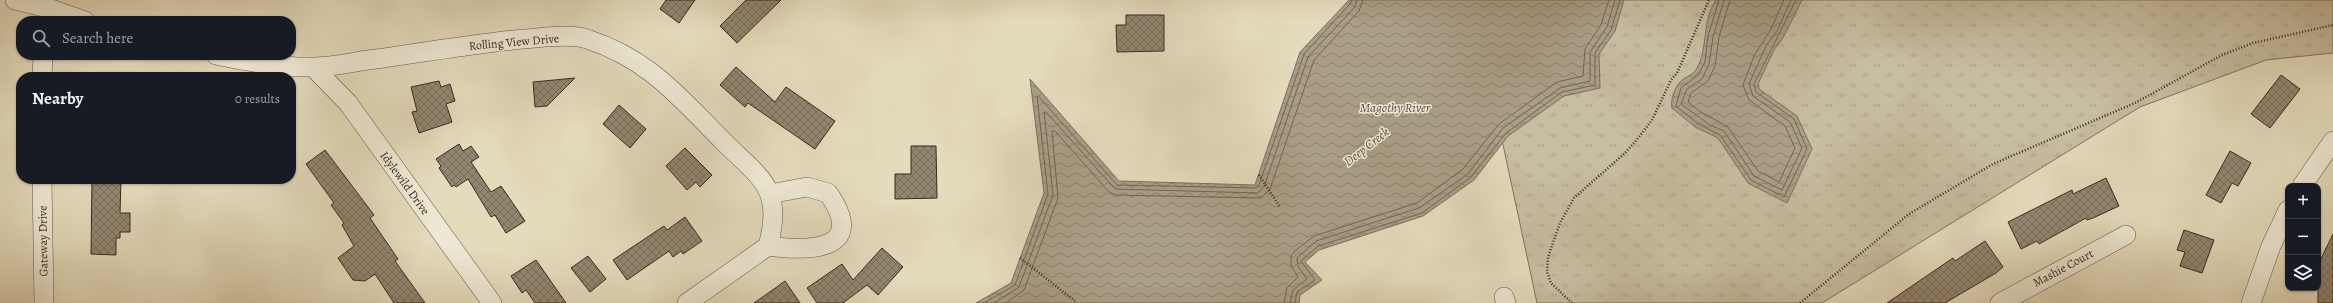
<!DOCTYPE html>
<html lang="en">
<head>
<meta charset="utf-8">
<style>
	body { margin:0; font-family:Alegreya,serif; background:#20242c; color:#f1f3f6 }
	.controls { position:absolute; right:12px; bottom:12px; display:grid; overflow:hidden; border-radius:8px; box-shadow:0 1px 3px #0004 }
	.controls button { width:36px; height:36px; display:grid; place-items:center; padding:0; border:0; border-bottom:1px solid #363941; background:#171b24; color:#f1f3f6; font:20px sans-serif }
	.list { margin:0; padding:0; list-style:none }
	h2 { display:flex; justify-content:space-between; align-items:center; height:52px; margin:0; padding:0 16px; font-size:17px }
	h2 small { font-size:13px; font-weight:400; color:#9ea1a6 }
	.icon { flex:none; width:22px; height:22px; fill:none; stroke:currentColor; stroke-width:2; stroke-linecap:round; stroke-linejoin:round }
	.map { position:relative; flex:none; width:2333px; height:303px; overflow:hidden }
	.search { position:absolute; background:#171b24; box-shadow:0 1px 3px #0004; left:16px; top:16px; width:280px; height:44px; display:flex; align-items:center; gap:10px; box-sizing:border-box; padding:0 14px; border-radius:16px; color:#9ea1a6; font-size:15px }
	.panel { position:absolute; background:#171b24; box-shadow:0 1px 3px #0004; left:16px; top:72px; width:280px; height:112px; border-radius:16px }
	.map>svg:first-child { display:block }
	.grass { fill:url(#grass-tufts); stroke:#807360 }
	.water { fill:url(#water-waves); stroke:#7d6f5e }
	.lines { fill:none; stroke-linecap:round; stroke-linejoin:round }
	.shore { stroke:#726454; stroke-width:1 }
	.building { fill:url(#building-cross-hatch); stroke:#3a2920 }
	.minor-casing { stroke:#645647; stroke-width:20 }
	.path { stroke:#3a2920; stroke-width:2.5; stroke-dasharray:1 2; stroke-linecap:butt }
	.minor { stroke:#ede8d3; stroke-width:19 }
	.labels { text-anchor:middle; stroke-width:3; stroke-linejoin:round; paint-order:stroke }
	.street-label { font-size:12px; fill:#3a2920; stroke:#ede8d3 }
	.water-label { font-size:13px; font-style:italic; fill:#5c4c3f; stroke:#ede8d3 }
</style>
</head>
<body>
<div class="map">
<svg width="2333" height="303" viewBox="0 0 2333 303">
	<defs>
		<pattern id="grass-tufts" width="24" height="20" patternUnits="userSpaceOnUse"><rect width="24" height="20" fill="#c7bda1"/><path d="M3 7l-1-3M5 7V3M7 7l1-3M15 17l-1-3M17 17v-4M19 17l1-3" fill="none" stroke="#aca28a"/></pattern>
		<pattern id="water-waves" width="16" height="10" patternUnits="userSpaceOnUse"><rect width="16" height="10" fill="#aa9e87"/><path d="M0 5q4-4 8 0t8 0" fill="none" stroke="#8b816e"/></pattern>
		<pattern id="building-cross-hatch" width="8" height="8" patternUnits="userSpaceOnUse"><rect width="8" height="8" fill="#928671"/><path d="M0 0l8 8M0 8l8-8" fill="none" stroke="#786e5c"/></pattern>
	</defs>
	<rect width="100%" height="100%" fill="#e4dbbc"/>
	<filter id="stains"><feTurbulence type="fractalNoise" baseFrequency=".005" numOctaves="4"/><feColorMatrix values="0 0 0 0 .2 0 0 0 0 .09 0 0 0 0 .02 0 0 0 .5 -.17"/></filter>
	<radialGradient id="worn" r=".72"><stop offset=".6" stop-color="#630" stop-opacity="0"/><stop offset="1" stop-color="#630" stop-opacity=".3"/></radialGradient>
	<!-- grass -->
	<path class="grass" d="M1614,0H2333V53L2266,60L2140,107L1822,303H1537L1499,126Z"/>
	<!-- water -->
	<path class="water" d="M1349,0H1624L1615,31L1599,54L1600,88L1564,96L1508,136L1474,180L1423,216L1319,250L1305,262L1322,280L1300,295L1299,303H976L1011,283L1044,193L1030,79L1119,181L1255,185L1300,52Z
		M1716,0H1802L1783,38L1774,50L1758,84L1759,89L1797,116L1812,149L1787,203L1748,183L1718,138L1695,127L1672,108C1670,101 1675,87 1680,82C1687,75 1694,76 1698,66C1708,46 1702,20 1716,0Z"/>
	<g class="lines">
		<!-- shore -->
		<path class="shore" d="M1719,0L1708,36L1705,62L1698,75L1681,88L1676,106L1697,123L1720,135L1751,180L1784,197L1807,149L1794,119L1756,92L1754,84L1796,0
			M1724,0L1713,37L1709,64L1702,79L1687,89L1681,104L1710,125L1724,131L1754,176L1782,190L1802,148L1790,122L1753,96L1749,84L1766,46L1777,31L1791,0
			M1730,0L1719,37L1715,66L1708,81L1691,93L1688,102L1701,112L1728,127L1758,171L1779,182L1795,148L1785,126L1749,100L1743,85L1754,56L1771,29L1784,0
			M984,303L1015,285L1048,194L1037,96L1039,97L1117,185L1256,188L1259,185L1304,54L1350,4L1352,0
			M994,303L1019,287L1053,195L1044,112H1046L1115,189L1258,193L1264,187L1308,57L1354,8L1357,0
			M1006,303L1024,290L1058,198L1052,131H1055L1108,191L1115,195L1261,198L1270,189L1314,60L1359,11L1363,0
			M1284,303L1287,288L1298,277L1291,266V256L1296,250L1314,236L1417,203L1463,169L1499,124L1557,82L1583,76L1585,49L1601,25L1609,0
			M1290,303L1293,290L1307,279L1298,266L1297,258L1316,241L1419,208L1468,174L1503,128L1560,88L1590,81V52L1607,27L1615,0
			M1295,303L1297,292L1315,280L1301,261L1318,246L1422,213L1471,177L1506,133L1562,92L1595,85V53L1611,30L1620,0"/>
	</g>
	<!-- building -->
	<path class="building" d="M666,0H695L679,23L660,9Z
		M746,0H781L737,43L720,26Z
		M1126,15H1164V51L1117,52L1116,25H1126Z
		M736,67L775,102L786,87L835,121L815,149L748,103L745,107L720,85Z
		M2281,75L2300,89L2270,128L2251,114Z
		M575,78L547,106L535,107L533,82Z
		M439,81L441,87L450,84L455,101L446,104L452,122L419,133L412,112L417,111L411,87Z
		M619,105L646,129L630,148L603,124Z
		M459,144L463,151L471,146L479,157L471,162L491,192L501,186L525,221L506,233L495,215L491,217L468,179L456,187L454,185L452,187L439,168L441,166L436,159Z
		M911,146H936L937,198L895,199V174H911Z
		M685,148L712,175L700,187L696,182L687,190L666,166Z
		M325,150L374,215L370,218L398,259L395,261L425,303H394L375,274L365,281L353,280L338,258L354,246L342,225L344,223L331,205L334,203L306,164Z
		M2230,151L2251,163L2238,186L2232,183L2221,203L2206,195Z
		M2106,178L2119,206L2093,218L2087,220L2086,218L2039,244L2037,241L2021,249L2008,222L2072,190L2073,194Z
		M92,179H121L120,213H130V232H120V238H116V255L91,254Z
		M685,217L702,241L683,254L681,251L673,257L669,251L627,280L613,260L664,226L667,230Z
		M2184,230L2214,240L2202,273L2180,266L2185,252L2177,250Z
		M2333,234V303H2318V265Z
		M1985,241L2003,267L1996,273L1945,303H1887L1953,258L1955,261Z
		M882,248L903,267L878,295L867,285L843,303H817L807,288L842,264L853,280Z
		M588,256L606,279L590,292L571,268Z
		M536,260L566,303H535L526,290L522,293L511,276Z
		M785,281L800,303H754L774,289Z"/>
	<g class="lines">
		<defs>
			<path id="minor" d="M15,0L48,8L85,21
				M216,55C243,61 285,68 313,67C334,67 356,61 376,59C425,52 474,44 523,39C541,38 571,33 587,39C649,59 679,97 723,141C760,178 784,188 768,246L687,303
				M313,67L348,103L492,303
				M42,77L43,55
				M42,179L44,303
				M2302,186L2333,141
				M768,246C811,252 868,250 828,193L807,187L770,194
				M1504,297L1506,303
				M2000,303L2126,235
				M2251,303L2271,246L2288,210"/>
		</defs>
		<!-- minor casing -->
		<use href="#minor" class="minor-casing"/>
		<!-- path -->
		<path class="path" d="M1259,175L1280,207
			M1020,258L1075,301
			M1572,303L1551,283L1547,272L1548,257L1560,223L1574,198L1625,153L1639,137L1652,120L1671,80L1677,73L1709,0
			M1800,303L1909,214L1993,164L2135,103L2222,55L2253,43L2333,25"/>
		<!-- minor -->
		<use href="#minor" class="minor"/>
	</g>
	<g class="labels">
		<!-- street labels -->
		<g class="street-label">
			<text transform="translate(514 42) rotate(-5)" y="4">Rolling View Drive</text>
			<text transform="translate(405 183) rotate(54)" y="4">Idylewild Drive</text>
			<text transform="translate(43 241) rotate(-91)" y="4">Gateway Drive</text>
			<text transform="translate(2063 268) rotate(-28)" y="4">Mashie Court</text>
		</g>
		<!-- water labels -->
		<g class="water-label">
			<text x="1395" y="112">Magothy River</text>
			<text transform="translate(1366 146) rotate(-38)" y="5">Deep Creek</text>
		</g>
	</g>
	<rect width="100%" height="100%" filter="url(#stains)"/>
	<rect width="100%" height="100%" fill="url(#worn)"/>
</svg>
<div class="controls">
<button>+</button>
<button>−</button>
<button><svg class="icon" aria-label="layers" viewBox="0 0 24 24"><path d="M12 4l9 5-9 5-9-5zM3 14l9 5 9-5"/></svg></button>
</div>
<div class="search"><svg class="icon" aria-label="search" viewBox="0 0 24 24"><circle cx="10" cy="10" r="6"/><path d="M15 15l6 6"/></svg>Search here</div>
<section class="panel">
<h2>Nearby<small>0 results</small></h2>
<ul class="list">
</ul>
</section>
</div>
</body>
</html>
